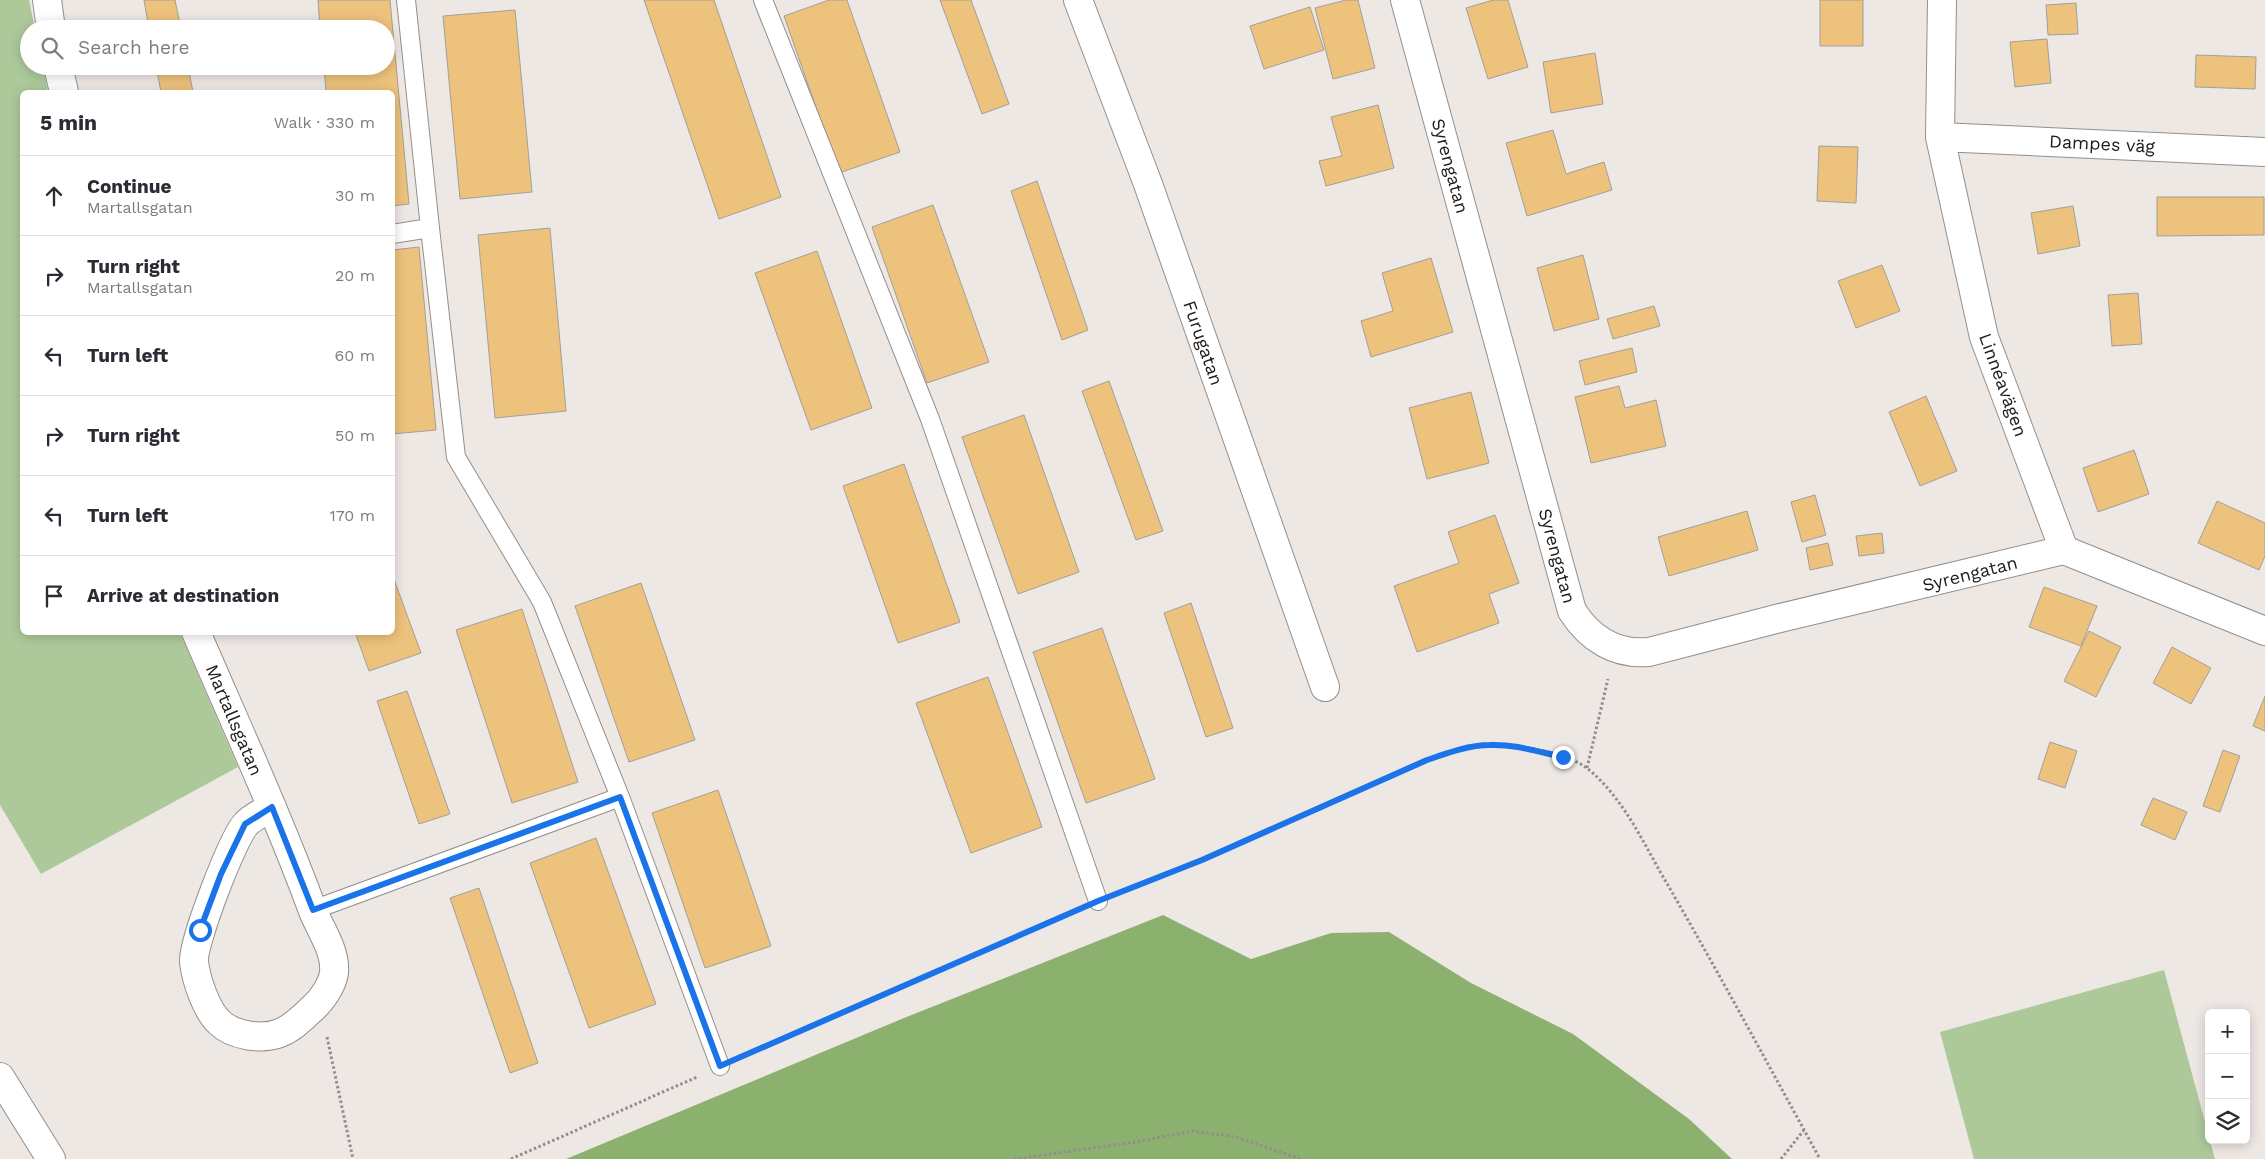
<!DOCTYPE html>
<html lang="en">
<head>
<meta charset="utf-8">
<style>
	body { margin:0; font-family:"Work Sans",sans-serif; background:#f2f2f3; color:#2b2b33 }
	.controls { position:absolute; right:15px; bottom:15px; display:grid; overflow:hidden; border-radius:8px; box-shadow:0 2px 12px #0003 }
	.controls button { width:45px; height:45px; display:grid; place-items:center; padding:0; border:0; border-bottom:1px solid #e1e1e2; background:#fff; color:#2b2b33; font:25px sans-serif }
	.stop { position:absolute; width:15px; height:15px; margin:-11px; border:4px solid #1a73e8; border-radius:50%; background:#fff }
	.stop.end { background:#1a73e8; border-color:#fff; box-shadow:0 1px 5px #0008 }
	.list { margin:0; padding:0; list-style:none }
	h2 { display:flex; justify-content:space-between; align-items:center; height:65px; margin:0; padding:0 20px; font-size:21px }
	h2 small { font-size:16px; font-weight:400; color:#7c7c81 }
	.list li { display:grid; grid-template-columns:32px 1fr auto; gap:15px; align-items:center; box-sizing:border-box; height:80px; padding:0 20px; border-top:1px solid #e1e1e2 }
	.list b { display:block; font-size:19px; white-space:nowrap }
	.list p { margin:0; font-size:16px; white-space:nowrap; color:#7c7c81 }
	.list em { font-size:16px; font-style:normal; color:#7c7c81 }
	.icon { flex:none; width:28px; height:28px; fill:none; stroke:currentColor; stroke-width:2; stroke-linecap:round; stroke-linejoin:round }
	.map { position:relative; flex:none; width:2265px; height:1159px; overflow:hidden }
	.search { position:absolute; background:#fff; box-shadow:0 2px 12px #0003; left:20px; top:20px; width:375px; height:55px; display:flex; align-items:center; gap:12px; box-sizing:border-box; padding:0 18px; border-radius:28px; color:#7c7c81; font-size:19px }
	.panel { position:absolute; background:#fff; box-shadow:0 2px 12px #0003; left:20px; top:90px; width:375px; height:545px; border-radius:8px }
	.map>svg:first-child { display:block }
	.green { fill:#adc999 }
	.forest { fill:#8cb16e }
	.building { fill:#edc27c; stroke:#a29f9a }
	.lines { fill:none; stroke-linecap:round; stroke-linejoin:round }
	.service-casing { stroke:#948f8b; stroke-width:20 }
	.minor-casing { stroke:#948f8b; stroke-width:30 }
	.secondary-casing { stroke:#948f8b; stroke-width:30 }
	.path { stroke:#928d8b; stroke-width:3; stroke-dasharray:2.5 2.5; stroke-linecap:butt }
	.service { stroke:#fff; stroke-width:18 }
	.minor { stroke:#fff; stroke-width:28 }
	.secondary { stroke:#fff; stroke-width:28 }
	.route { stroke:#1a73e8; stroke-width:6 }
	.labels { text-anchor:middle; stroke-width:4.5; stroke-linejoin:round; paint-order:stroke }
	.street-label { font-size:18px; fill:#1e1c1a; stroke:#fff }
</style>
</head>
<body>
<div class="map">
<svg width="2265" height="1159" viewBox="0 0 2265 1159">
	<rect width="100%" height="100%" fill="#eee8e5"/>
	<!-- green -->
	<path class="green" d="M0,0H29L35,29H29V66H43L48,92H22V632L180,633L238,767L41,874L0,805Z
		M2164,970L2215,1159H1974L1940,1032Z"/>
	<!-- forest -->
	<path class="forest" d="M1163,915L1251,959L1331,933L1389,932L1471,983L1573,1034L1689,1119L1732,1159H566L904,1018Z"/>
	<!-- building -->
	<path class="building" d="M144,0H175L181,29H149Z
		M318,0H390L409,204L392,206V92H326L324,66H386V29H320Z
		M644,0H714L781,197L719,219Z
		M829,0H847L900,152L839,173L784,16Z
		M940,0H971L1009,104L982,114Z
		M1346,0H1358L1375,68L1333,79L1315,8Z
		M1493,0H1508L1528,67L1488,79L1466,8Z
		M1820,0H1863V46H1820Z
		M2076,3L2078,34L2048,35L2046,5Z
		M1310,7L1324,50L1264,69L1250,26Z
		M515,10L532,192L460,199L443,16Z
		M2047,39L2051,83L2015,87L2010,42Z
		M1595,53L1603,104L1551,113L1543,62Z
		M2196,55L2256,57L2255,89L2195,87Z
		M156,66H188L193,92H161Z
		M1378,105L1394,168L1326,186L1319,161L1342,156L1331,117Z
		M1553,130L1566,174L1604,162L1612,190L1527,216L1506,143Z
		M1819,146L1858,147L1856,203L1817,201Z
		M1037,181L1088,330L1062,340L1011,191Z
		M2157,197H2264V235L2157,236Z
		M933,205L989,362L927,383L872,227Z
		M2073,206L2080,246L2038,254L2031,213Z
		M550,228L566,411L495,418L478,235Z
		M419,247L436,430L392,434V250Z
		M817,251L872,408L811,430L755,273Z
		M1583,255L1599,319L1554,331L1537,268Z
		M1431,258L1453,332L1371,357L1361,321L1393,311L1382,273Z
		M1882,265L1900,311L1856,328L1838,281Z
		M2138,293L2142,344L2112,346L2108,295Z
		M1654,306L1660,326L1613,339L1607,319Z
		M1632,348L1637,372L1585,385L1579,361Z
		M1109,381L1163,531L1136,540L1082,391Z
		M1619,386L1625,408L1656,400L1666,446L1591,463L1575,397Z
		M1471,392L1489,463L1427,479L1409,408Z
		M1926,396L1957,471L1920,486L1889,412Z
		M1024,415L1079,572L1018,594L962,437Z
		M2134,450L2149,494L2098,512L2083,468Z
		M904,464L960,622L898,643L843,486Z
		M1815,495L1826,535L1802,542L1791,502Z
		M2217,501L2265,523V556L2259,570L2198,543Z
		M1747,511L1758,550L1669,576L1658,537Z
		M1495,515L1519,583L1489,594L1499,623L1417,652L1394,586L1459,563L1448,532Z
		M1882,533L1884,553L1859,556L1856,536Z
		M1828,543L1833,565L1810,570L1806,548Z
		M392,574L421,653L369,671L355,632H392Z
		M641,583L695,740L629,762L575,606Z
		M2044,587L2097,606L2081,646L2029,627Z
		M1191,603L1233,728L1206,737L1164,613Z
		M522,609L578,782L512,803L456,630Z
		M1102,628L1155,779L1086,803L1033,652Z
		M2089,631L2121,647L2096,697L2064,681Z
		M2172,647L2211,668L2191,704L2153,683Z
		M988,677L1042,827L971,853L916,703Z
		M407,691L450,814L419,824L377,701Z
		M2265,696V731L2253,726Z
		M2050,742L2077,751L2065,788L2038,779Z
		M2223,750L2240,756L2220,812L2203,806Z
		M718,790L771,946L705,968L652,813Z
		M2153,798L2187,812L2175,840L2141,825Z
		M596,838L656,1004L589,1028L530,863Z
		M479,888L538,1063L510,1073L450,898Z"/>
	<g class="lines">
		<defs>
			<path id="service" d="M406,0L430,228
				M763,0L930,419L1098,901
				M392,234L430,228L456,457L542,602L620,797L720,1066
				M313,910L620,797"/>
			<path id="minor" d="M47,0L51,29
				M1078,0L1148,184L1325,687
				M1405,0L1572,611C1590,639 1616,655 1649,652L1776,619L2064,550
				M1942,0L1940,137L1984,337L2064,550L2265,631
				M58,66L64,92
				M1940,137L2265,152
				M196,632C236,725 278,816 313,911C320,929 336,951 334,972C333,984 322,1000 313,1008C303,1017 293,1028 280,1033C262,1040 233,1036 219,1022C206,1010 196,979 194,962C192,944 233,837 246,824C252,817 264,812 272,807"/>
			<path id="secondary" d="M0,1077L51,1159"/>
		</defs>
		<!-- service casing -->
		<use href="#service" class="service-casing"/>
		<!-- minor casing -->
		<use href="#minor" class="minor-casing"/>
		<!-- secondary casing -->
		<use href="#secondary" class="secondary-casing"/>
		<!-- path -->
		<path class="path" d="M1587,768L1608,679
			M1122,892L1203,860L1427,760C1447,753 1468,746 1489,745C1514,743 1569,753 1588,769C1625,799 1645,847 1669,887C1721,977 1770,1068 1820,1159
			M327,1037L353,1159
			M744,1056L1075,911
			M511,1159L697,1077
			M1014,1159L1130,1143L1192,1131L1236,1137L1301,1159
			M1781,1159L1804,1130"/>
		<!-- service -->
		<use href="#service" class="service"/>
		<!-- minor -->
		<use href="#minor" class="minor"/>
		<!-- secondary -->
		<use href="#secondary" class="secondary"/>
	</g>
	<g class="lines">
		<!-- route -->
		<path class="route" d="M200,930L221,874L245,824L272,807L313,910L620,797L720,1066L1098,901L1202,860L1427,760C1447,753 1469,745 1490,745C1515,744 1539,752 1563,757"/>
	</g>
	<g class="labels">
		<!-- street labels -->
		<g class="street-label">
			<text transform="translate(2102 144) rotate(3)" y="6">Dampes väg</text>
			<text transform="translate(1450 166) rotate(75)" y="6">Syrengatan</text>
			<text transform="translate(1203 343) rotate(71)" y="6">Furugatan</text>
			<text transform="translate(2003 385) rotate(70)" y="6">Linnéavägen</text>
			<text transform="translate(1557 556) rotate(75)" y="6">Syrengatan</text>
			<text transform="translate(1970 574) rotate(-14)" y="6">Syrengatan</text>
			<text transform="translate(234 720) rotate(67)" y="6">Martallsgatan</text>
		</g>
	</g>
</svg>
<div class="controls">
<button>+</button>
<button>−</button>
<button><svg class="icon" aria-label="layers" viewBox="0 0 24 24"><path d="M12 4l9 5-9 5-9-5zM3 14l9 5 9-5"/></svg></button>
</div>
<div class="stop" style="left:200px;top:930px"></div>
<div class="stop end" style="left:1563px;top:757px"></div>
<div class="search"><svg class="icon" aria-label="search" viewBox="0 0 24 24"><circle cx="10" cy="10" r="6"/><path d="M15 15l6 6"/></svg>Search here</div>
<section class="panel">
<h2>5 min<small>Walk · 330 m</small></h2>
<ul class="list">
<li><svg class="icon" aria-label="ahead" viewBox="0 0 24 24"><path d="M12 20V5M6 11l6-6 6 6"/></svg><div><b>Continue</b><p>Martallsgatan</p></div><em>30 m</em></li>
<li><svg class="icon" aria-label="right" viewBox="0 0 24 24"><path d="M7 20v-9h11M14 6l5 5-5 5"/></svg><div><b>Turn right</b><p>Martallsgatan</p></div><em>20 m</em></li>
<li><svg class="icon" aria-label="left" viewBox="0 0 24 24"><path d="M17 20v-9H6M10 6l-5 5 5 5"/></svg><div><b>Turn left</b></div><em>60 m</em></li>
<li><svg class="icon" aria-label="right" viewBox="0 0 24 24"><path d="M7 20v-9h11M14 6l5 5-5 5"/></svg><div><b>Turn right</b></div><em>50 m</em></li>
<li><svg class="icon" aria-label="left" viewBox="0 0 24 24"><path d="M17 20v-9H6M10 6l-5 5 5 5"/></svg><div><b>Turn left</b></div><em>170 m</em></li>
<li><svg class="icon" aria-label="arrive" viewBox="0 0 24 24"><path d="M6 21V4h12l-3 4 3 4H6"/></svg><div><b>Arrive at destination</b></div></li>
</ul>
</section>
</div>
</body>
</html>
